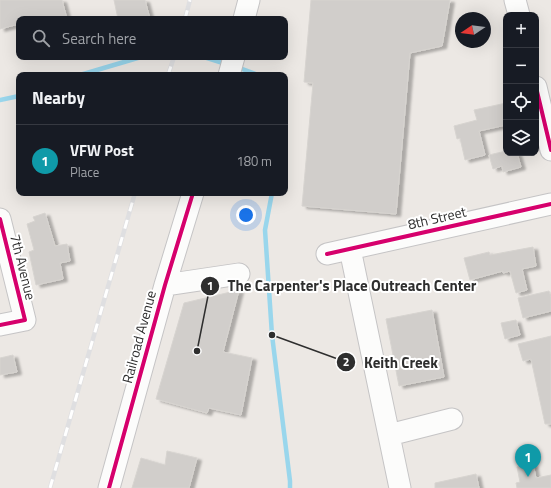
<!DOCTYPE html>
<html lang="en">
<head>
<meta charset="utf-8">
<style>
	body { margin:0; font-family:"Titillium Web",sans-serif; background:#242831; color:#f1f3f6 }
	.controls { position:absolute; right:12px; top:12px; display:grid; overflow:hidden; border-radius:8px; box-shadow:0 4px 16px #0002 }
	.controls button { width:36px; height:36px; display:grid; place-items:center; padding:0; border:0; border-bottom:1px solid #363941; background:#171b24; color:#f1f3f6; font:20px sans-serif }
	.compass { position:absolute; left:455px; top:12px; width:36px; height:36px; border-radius:50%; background:#171b24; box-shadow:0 4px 16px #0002; rotate:257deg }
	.you { position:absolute; left:246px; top:215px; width:14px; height:14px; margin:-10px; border:3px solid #fff; border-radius:50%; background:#1a73e8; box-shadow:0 0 0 6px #1a73e833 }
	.badge { display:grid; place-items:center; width:26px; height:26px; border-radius:50%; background:#0b8043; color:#fff; font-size:13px; font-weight:700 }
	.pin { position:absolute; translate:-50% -33px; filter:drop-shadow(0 1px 2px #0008) }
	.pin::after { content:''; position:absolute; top:21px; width:14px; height:12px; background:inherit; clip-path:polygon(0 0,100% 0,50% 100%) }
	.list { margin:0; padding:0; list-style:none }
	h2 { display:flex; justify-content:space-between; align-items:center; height:52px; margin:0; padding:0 16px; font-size:17px }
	h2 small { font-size:13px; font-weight:400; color:#9ea1a6 }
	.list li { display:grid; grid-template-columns:26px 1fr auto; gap:12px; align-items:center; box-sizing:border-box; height:72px; padding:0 16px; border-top:1px solid #363941 }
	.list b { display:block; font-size:15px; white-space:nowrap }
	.list p { margin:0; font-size:13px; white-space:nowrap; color:#9ea1a6 }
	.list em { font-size:13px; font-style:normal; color:#9ea1a6 }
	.icon { flex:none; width:22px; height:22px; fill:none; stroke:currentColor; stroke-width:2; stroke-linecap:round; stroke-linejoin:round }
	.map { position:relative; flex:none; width:551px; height:488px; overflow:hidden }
	.search { position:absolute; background:#171b24; box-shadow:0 4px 16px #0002; left:16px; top:16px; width:272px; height:44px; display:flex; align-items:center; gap:10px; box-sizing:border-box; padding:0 14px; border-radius:8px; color:#9ea1a6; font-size:15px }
	.panel { position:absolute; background:#171b24; box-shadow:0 4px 16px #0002; left:16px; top:72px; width:272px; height:124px; border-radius:8px }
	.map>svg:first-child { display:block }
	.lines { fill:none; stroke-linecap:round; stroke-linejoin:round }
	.stream { stroke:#99d6ec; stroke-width:4.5 }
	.building { fill:#d1cecb; stroke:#d7d4d0; filter:url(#shadow) }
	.minor-casing { stroke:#c5c4c5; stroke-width:23 }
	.minor { stroke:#fcfcfb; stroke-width:21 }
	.rail-casing { stroke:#dfdfe1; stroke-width:4.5 }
	.rail { stroke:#fff; stroke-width:3; stroke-dasharray:9; stroke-linecap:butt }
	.cycleway-casing { stroke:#fff; stroke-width:6 }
	.cycleway { stroke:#d6006c; stroke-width:4 }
	.labels { text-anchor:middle; stroke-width:4; stroke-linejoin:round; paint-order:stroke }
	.street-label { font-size:14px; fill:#2e2e2e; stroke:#fff }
	.leader { fill:none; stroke:#2e2e2e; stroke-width:1.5 }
	.callout-dot { fill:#2e2e2e; stroke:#fff; stroke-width:1.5 }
	.mark-label { font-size:12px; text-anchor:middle; font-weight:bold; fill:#fff }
	.callout-label { font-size:15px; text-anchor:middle; font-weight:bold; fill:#2e2e2e; stroke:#fff; stroke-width:4; stroke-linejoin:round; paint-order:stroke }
</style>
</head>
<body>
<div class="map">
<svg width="551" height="488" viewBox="0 0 551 488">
	<defs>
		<filter id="shadow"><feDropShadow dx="4.5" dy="2.5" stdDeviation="1" flood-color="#0004"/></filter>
	</defs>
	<rect width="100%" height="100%" fill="#ece8e4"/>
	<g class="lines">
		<!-- stream -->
		<path class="stream" d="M204,57L226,64
			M237,67L258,75
			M80,75L141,57
			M0,100L19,96
			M272,193L265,230L272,335L290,481V488"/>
	</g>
	<!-- building -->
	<path class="building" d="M0,0H62L67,19H19V24L0,29Z
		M114,0H145L150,19H118Z
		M311,0H450L442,46L410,53L396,214L302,206L313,83L304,82Z
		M506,103V125L479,131L485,155L465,160L460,138L457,139L454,126L477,120L474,110Z
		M506,151V153H517L521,167L503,172L502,166L493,169L489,155Z
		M45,213L55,246L67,244L70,261L60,263L63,279L36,285L29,252L34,250L27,224L35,221L33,217Z
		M533,247L536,266L522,269L527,290L516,293L510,271L503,273V271L470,280L464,258L489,252L490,255Z
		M239,290L223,352L252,358L241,415L209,408L207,413L156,399L184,303Z
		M549,291L551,298V311L523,318L518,298Z
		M432,310L444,377L399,386L386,319Z
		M516,320L520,335L505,339L501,323Z
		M551,336V424H545L531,359L523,361L518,344Z
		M13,355L17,372L0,375V358Z
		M167,451L197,458L189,488H132L141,458L165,465Z
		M533,464L536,478L551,475V488H517L516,483L520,482L517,467Z
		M476,474L479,488H435V483Z"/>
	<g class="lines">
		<defs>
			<path id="minor" d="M515,0L519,15
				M244,19L249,0
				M229,75L234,57
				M536,87L551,150
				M0,219L25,320L0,325
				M350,249L400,488
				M327,254L551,204
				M165,285L239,274
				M389,435L452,419
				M109,488L165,285L193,193"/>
		</defs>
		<!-- minor casing -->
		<use href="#minor" class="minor-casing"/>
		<!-- minor -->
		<use href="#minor" class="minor"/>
		<defs>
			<path id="rail" d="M185,19L190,0
				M168,75L174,57
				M50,488L135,193"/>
		</defs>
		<!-- rail casing -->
		<use href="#rail" class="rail-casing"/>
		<!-- rail -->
		<use href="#rail" class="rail"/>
		<defs>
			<path id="cycleway" d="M536,87L551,150
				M0,219L25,320L0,325
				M327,254L551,204
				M109,488L165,285L193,193"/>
		</defs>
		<!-- cycleway casing -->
		<use href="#cycleway" class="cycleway-casing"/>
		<!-- cycleway -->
		<use href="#cycleway" class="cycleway"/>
	</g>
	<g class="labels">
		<!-- street labels -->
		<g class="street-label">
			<text transform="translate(437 218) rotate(-13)" y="5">8th Street</text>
			<text transform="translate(23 267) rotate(76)" y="5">7th Avenue</text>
			<text transform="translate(139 337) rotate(-75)" y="5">Railroad Avenue</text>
		</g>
	</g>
	<!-- callouts -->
	<path class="leader" d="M197 351L210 286M272 335L346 362"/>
	<g class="callout-dot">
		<circle cx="197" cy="351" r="4"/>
		<circle cx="272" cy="335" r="4"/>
		<circle cx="210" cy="286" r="10"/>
		<circle cx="346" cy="362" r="10"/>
	</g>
	<g class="mark-label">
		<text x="210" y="290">1</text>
		<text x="346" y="366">2</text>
	</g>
	<g class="callout-label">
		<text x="352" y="291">The Carpenter's Place Outreach Center</text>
		<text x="401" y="368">Keith Creek</text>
	</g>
</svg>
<div class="controls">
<button>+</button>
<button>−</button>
<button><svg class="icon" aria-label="locate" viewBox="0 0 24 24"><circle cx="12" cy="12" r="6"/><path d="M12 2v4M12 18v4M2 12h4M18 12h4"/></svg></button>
<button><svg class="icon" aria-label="layers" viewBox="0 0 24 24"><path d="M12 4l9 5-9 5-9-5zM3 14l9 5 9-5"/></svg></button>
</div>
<svg class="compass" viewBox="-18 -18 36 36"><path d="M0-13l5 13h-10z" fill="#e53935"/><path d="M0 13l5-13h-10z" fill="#9ea1a6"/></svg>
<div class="you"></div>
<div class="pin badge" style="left:528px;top:477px;background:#0f9aa8">1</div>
<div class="search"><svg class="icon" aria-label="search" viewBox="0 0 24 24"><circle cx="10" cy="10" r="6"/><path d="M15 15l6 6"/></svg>Search here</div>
<section class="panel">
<h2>Nearby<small></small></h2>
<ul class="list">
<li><span class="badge" style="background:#0f9aa8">1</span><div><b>VFW Post</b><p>Place</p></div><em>180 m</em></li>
</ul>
</section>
</div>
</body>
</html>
